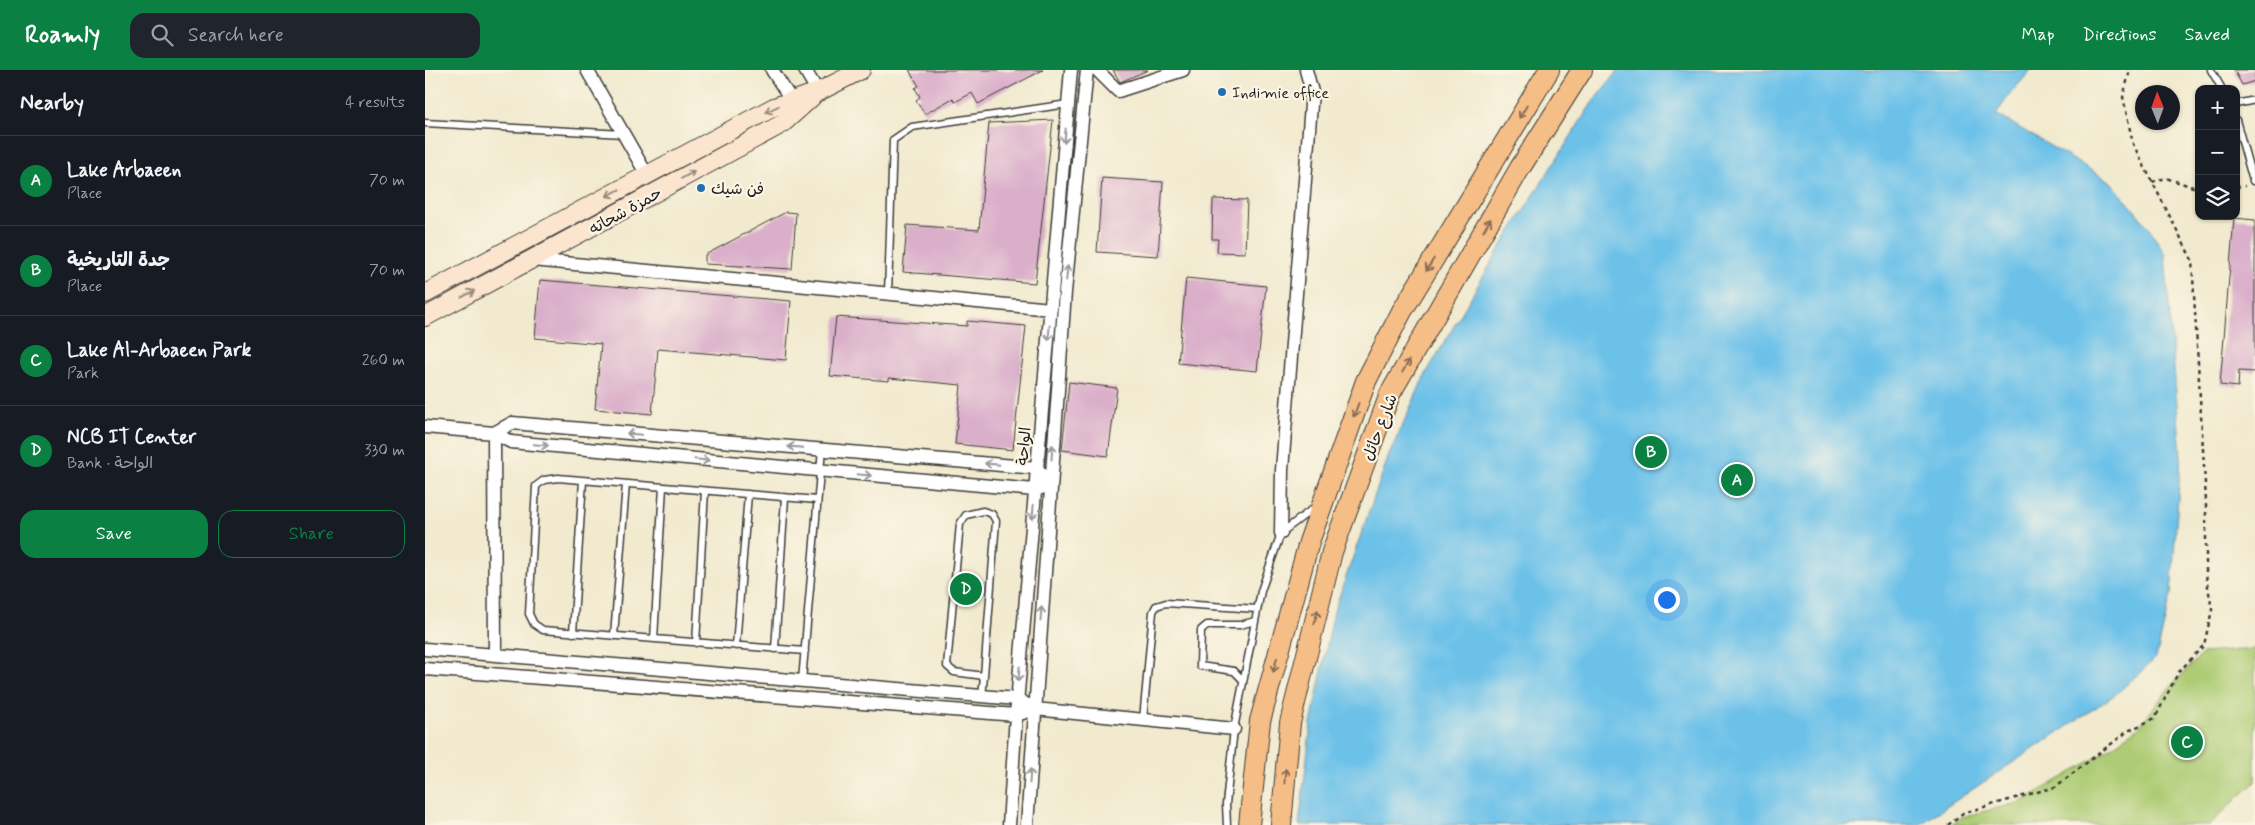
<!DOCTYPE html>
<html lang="en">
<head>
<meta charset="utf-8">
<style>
	body { margin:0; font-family:Mynerve,"Playpen Sans Arabic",sans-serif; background:#20242c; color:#f1f3f6 }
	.controls { position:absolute; right:15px; top:15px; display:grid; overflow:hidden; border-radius:10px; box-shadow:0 1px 4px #0004 }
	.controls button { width:45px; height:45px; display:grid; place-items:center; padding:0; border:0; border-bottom:1px solid #363941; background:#171b24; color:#f1f3f6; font:25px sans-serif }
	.compass { position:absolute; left:1710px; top:15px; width:45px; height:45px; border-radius:50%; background:#171b24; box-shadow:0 1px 4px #0004; rotate:359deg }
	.you { position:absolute; left:1241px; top:529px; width:18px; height:18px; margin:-12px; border:4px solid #fff; border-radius:50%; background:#1a73e8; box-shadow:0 0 0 8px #1a73e833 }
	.badge { display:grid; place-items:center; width:32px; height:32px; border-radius:50%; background:#0b8043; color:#fff; font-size:16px; font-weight:700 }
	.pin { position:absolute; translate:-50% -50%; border:2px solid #fff; box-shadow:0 1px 5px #0006 }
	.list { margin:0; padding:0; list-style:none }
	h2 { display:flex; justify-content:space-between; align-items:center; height:65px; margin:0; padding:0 20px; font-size:21px }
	h2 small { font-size:16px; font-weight:400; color:#9ea1a6 }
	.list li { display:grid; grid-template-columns:32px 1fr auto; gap:15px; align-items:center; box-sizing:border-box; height:90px; padding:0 20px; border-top:1px solid #363941 }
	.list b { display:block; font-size:19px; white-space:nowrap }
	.list p { margin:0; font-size:16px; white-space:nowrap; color:#9ea1a6 }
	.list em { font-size:16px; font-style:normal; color:#9ea1a6 }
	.actions { display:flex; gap:10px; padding:15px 20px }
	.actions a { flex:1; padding:11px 0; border:1px solid #0b8043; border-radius:15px; text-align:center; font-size:18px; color:#0b8043 }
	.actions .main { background:#0b8043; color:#fff }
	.icon { flex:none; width:28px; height:28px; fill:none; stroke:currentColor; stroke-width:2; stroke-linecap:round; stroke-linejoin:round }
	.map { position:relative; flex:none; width:1830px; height:755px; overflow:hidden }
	header { display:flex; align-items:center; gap:30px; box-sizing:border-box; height:70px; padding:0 25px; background:#0b8043; color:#fff }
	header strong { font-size:24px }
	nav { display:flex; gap:28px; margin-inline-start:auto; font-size:18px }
	.search { width:350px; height:45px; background:#20242c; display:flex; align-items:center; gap:12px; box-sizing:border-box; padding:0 18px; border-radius:15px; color:#9ea1a6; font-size:19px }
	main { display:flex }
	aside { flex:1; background:#171b24 }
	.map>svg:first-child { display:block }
	.green { fill:#adcc74; stroke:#647448 }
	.water { fill:#6cc1e9; stroke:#446e82 }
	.building { fill:#daafca }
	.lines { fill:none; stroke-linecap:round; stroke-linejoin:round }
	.service-casing { stroke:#3c3b37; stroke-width:9 }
	.minor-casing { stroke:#3c3b37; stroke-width:15 }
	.secondary-casing { stroke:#3c3b37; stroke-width:20 }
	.primary-casing { stroke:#3c3b37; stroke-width:22 }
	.path { stroke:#3c3b37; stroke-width:2.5; stroke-dasharray:4 4; stroke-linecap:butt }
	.service { stroke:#fff; stroke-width:6 }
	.minor { stroke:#fff; stroke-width:12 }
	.secondary { stroke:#fbe5cf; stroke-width:18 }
	.primary { stroke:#f6be87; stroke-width:20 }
	.oneway { stroke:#978b7e }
	.oneway2 { stroke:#896d52 }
	.oneway3 { stroke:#999 }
	.poi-dot { fill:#1f6fb2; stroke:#fcf5e5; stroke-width:2 }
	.labels { text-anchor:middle; stroke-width:4.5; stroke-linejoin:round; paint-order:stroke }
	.poi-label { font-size:16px; fill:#1c1c1c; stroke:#fcf5e5; text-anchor:start }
	.street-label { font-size:16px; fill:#1c1c1c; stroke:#fcf5e5 }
</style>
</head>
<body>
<header>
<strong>Roamly</strong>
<div class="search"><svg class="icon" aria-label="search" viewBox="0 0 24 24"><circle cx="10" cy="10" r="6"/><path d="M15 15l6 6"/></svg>Search here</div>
<nav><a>Map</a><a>Directions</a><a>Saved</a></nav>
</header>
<main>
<aside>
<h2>Nearby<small>4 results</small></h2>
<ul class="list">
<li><span class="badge">A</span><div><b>Lake Arbaeen</b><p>Place</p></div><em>70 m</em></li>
<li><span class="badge">B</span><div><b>جدة التاريخية</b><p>Place</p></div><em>70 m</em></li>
<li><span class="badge">C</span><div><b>Lake Al-Arbaeen Park</b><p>Park</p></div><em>260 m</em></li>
<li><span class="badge">D</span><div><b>NCB IT Center</b><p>Bank · الواحة</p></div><em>330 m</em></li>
</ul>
<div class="actions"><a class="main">Save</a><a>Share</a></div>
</aside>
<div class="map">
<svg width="1830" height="755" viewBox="0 0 1830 755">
	<rect width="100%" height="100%" fill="#fcf5e5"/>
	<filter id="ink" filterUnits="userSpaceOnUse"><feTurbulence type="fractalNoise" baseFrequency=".02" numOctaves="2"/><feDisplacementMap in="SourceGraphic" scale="10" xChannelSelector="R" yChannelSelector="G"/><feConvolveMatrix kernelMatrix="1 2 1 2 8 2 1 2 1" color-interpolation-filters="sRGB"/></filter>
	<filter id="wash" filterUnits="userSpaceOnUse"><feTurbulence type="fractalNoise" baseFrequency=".0096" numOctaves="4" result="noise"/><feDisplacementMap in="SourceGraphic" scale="20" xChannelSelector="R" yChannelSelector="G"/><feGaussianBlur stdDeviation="1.12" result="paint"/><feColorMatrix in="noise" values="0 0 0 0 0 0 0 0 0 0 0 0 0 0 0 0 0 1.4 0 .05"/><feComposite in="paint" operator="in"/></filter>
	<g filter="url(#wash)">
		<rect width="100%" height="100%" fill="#f1eacf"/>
		<!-- green -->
		<path class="green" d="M1830,579V712L1784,755H1527L1537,747L1596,732L1674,686L1713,658L1744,618L1778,583Z"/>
		<!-- water -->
		<path class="water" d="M1193,0H1606L1586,23L1571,44L1686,112L1725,159L1740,185L1756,386L1746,525L1731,588L1691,624L1494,755H874L886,654L909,541L964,385L999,307L1072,183L1167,33Z"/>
		<g id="blocks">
			<!-- building -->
			<path class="building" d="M484,0H618L553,34L547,23L530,32L528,28L500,44L491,30L495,27L490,18L494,16Z
				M688,0H723L695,12Z
				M1809,0H1830V11L1817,15Z
				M628,50L610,213L478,202L482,155L554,160L564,53Z
				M677,108L738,112L733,186L672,182Z
				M788,129L822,130L820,183L792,182L793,169H787Z
				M361,142L371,143L367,199L280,194V185Z
				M1809,148L1830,150V302L1814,301L1813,317L1795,315Z
				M761,208L841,216L832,301L753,293Z
				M115,210L366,231L361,290L233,279L227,344L170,339L176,274L110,268Z
				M411,247L542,256V251L601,256L588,380L530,374L536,315L464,308V311L405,306Z
				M644,312L692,318L683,386L637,380Z"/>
		</g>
	</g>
	<g filter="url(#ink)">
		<use href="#blocks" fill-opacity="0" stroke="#3c3b37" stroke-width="1"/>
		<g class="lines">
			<defs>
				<path id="service" d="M1786,0L1797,19
					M1811,34L1830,30
					M1811,50L1828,111
					M0,53L198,64
					M463,224L468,70L487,57L643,34
					M148,563L158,411
					M189,566L201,414
					M229,569L238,417
					M271,573L280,421
					M311,576L323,424
					M350,579L360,428
					M380,581L118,560L109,554L104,544L111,416L119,410L133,408L392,430
					M818,610L809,601L775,596L776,560L782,555H815L830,551
					M377,611L397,379
					M557,627L559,606L571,451L567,444L558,441L541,445L535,454L522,596L529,602L559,606
					M718,650L728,542L731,536L741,533L832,539
					M802,755L801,734L809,659L836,521L856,463L890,437"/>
				<path id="minor" d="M162,0L222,105
					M347,0L367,31
					M380,0L393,22
					M672,0L693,21L758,0
					M107,190L626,239
					M0,357L69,363L86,372L610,420L625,415L612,398L87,353L69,363
					M69,363L70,585
					M856,463L857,400L887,22L881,0
					M0,579L592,629L610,639L591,645L0,599
					M610,639L809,659
					M584,755L591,645L646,0
					M602,755L640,222L662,0"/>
				<path id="secondary" d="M0,224L349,37L393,22L436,0
					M0,247L357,54L387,27"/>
				<path id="primary" d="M824,755L835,651L884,472L941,311L977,241L1124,0
					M856,755L865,653L907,482L965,324L1095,98L1157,0"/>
			</defs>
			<!-- service casing -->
			<use href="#service" class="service-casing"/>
			<!-- minor casing -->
			<use href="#minor" class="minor-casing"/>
			<!-- secondary casing -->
			<use href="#secondary" class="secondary-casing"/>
			<!-- primary casing -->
			<use href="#primary" class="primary-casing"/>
			<!-- path -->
			<path class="path" d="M1727,112L1741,108L1774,119
				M1811,117L1820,116
				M1523,755L1538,743L1630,717L1703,661L1730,648L1753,603L1779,575L1787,540L1781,505V431L1767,190L1708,74L1698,27L1705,0"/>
			<!-- service -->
			<use href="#service" class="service"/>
			<!-- minor -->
			<use href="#minor" class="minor"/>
			<!-- secondary -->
			<use href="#secondary" class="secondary"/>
			<!-- primary -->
			<use href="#primary" class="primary"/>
		</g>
		<!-- one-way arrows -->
		<defs><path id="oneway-shaft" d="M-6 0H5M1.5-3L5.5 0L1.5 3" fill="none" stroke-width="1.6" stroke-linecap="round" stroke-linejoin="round" transform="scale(1.25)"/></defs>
		<g class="oneway">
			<use href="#oneway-shaft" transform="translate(347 39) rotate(155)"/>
			<use href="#oneway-shaft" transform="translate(263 105) rotate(-29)"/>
			<use href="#oneway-shaft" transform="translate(188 123) rotate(152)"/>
			<use href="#oneway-shaft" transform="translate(43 224) rotate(-28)"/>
		</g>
		<g class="oneway2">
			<use href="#oneway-shaft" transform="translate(1098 42) rotate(121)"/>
			<use href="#oneway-shaft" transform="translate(1062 155) rotate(-60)"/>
			<use href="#oneway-shaft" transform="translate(1005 195) rotate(121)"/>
			<use href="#oneway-shaft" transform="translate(981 296) rotate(-60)"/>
			<use href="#oneway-shaft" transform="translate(931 340) rotate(110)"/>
			<use href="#oneway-shaft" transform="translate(891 547) rotate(-76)"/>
			<use href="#oneway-shaft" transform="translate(850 595) rotate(105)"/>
			<use href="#oneway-shaft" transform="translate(860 706) rotate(-85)"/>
		</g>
		<g class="oneway3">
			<use href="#oneway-shaft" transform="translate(640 66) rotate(95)"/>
			<use href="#oneway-shaft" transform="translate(642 203) rotate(-84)"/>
			<use href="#oneway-shaft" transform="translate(624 263) rotate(95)"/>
			<use href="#oneway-shaft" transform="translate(209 364) rotate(-175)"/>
			<use href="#oneway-shaft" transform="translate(116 375) rotate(5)"/>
			<use href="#oneway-shaft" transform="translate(370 377) rotate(-175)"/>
			<use href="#oneway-shaft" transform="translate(627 382) rotate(-86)"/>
			<use href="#oneway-shaft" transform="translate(277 390) rotate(5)"/>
			<use href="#oneway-shaft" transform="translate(567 394) rotate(-175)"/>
			<use href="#oneway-shaft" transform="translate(439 405) rotate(5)"/>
			<use href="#oneway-shaft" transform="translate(608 442) rotate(95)"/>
			<use href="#oneway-shaft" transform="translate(616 544) rotate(-86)"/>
			<use href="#oneway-shaft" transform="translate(594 604) rotate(95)"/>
			<use href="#oneway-shaft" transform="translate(605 706) rotate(-86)"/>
		</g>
	</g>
	<!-- markers -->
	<g class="poi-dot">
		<circle cx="797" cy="22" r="5"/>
		<circle cx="276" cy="118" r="5"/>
	</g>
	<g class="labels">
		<!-- poi labels -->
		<g class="poi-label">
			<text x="807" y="28">Indimie office</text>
			<text x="286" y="124">فن شيك</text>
		</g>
		<!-- street labels -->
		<g class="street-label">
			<text transform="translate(200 140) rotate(-29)" y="6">حمزة شحاته</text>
			<text transform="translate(954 357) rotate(-69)" y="6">شارع حائل</text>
			<text transform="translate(598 376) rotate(-85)" y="6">الواحة</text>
		</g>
	</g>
</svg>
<div class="controls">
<button>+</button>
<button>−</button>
<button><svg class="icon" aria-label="layers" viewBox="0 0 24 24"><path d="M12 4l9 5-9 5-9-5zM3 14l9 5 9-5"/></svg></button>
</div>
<svg class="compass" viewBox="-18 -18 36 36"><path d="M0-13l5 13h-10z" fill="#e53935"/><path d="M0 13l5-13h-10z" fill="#9ea1a6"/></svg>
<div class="you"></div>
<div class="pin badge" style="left:1312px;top:410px">A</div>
<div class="pin badge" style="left:1226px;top:382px">B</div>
<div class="pin badge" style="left:1762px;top:672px">C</div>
<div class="pin badge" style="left:541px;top:519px">D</div>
</div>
</main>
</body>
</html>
